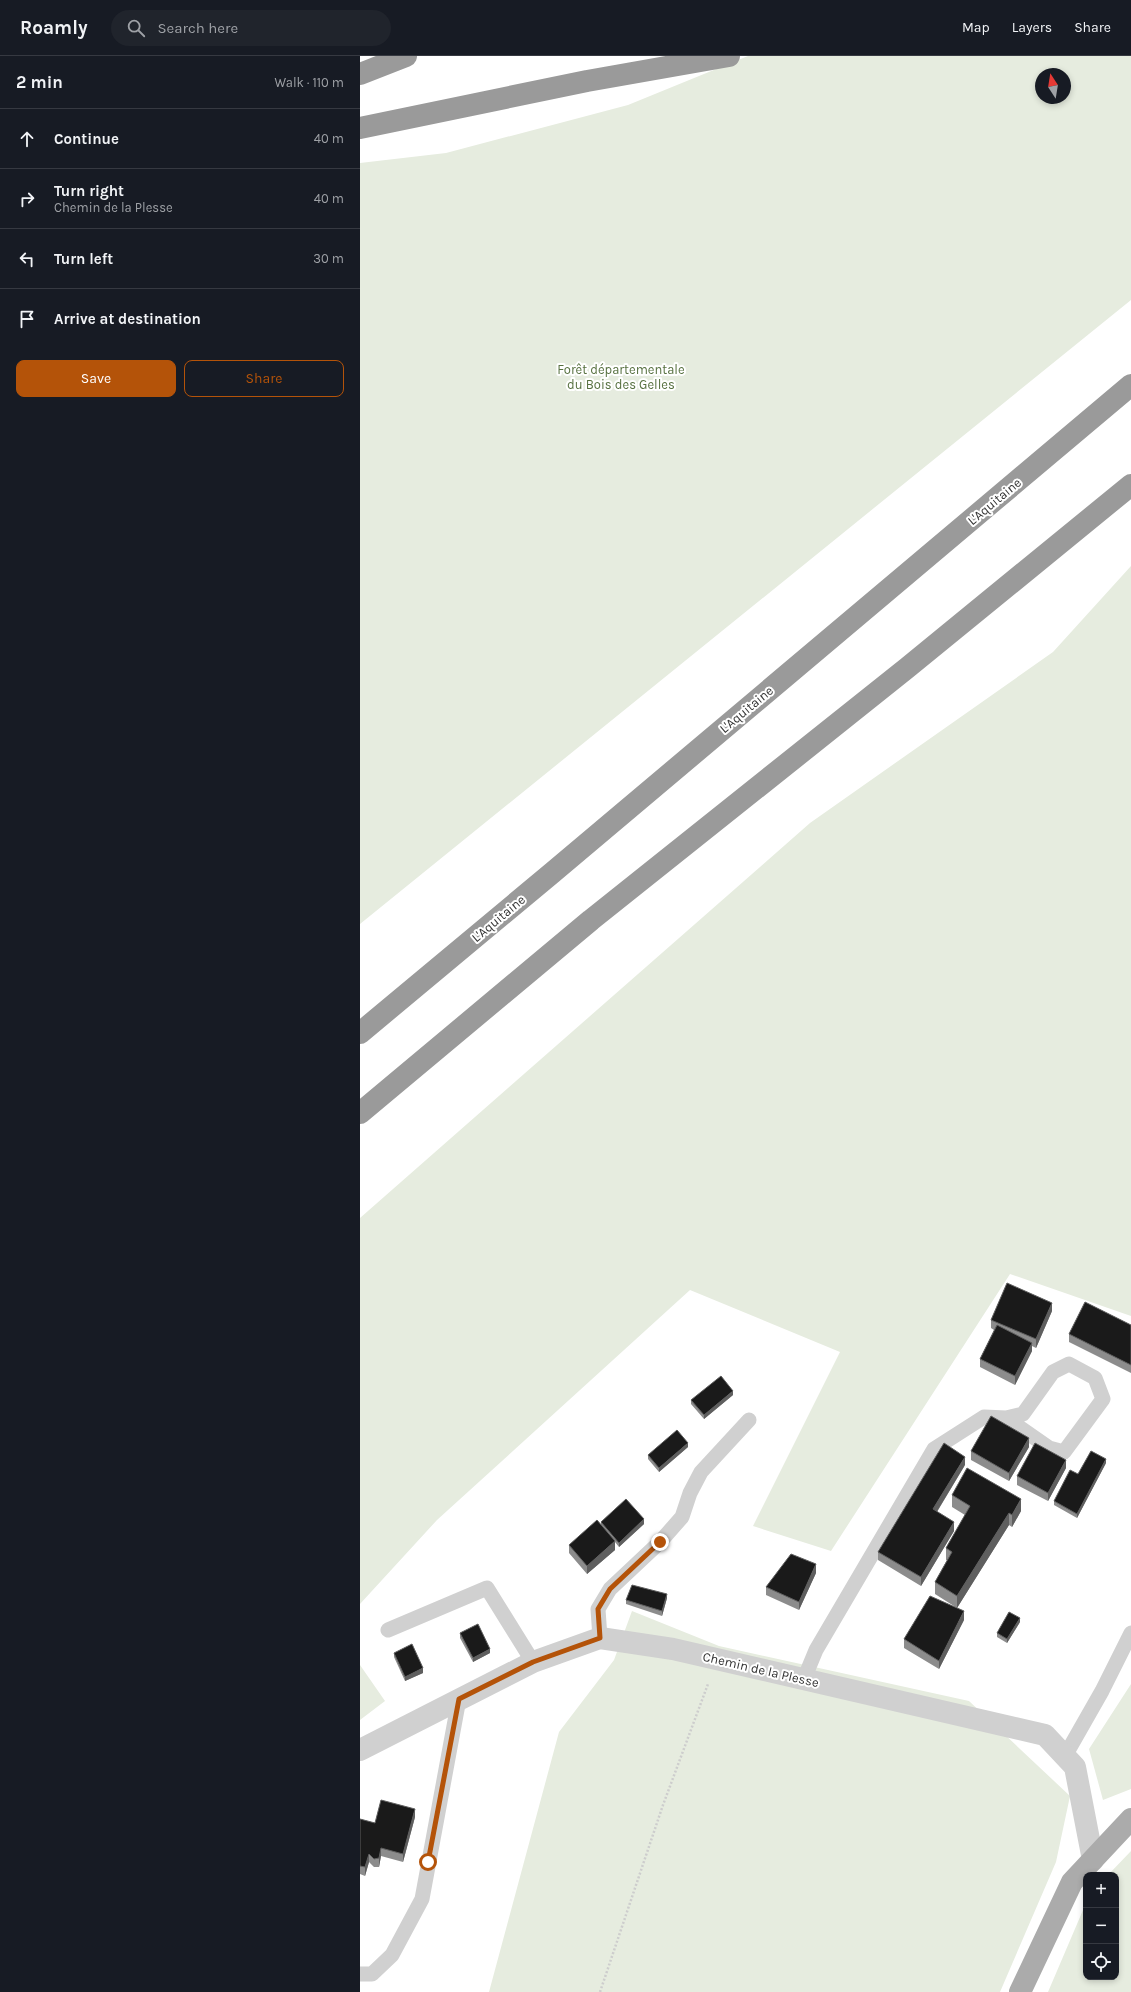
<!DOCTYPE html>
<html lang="en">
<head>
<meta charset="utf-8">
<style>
	body { margin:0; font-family:Karla,sans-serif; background:#20242c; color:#f1f3f6 }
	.controls { position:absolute; right:12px; bottom:12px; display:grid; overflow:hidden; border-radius:8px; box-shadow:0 2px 6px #0003 }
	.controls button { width:36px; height:36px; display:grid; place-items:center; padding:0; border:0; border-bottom:1px solid #363941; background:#171b24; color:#f1f3f6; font:20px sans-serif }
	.compass { position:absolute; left:675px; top:12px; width:36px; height:36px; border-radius:50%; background:#171b24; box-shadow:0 2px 6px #0003; rotate:348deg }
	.stop { position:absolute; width:12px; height:12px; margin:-9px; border:3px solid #b45309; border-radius:50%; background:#fff }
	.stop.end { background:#b45309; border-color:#fff; box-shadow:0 1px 4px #0008 }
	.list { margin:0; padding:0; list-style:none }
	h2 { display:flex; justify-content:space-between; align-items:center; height:52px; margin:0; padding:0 16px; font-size:17px }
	h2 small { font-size:13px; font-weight:400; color:#9ea1a6 }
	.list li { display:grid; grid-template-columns:26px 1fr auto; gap:12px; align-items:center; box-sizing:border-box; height:60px; padding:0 16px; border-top:1px solid #363941 }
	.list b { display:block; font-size:15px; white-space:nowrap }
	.list p { margin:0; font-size:13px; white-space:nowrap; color:#9ea1a6 }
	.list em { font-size:13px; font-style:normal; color:#9ea1a6 }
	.actions { display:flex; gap:8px; padding:12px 16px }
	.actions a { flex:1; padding:9px 0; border:1px solid #b45309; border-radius:8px; text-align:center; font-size:14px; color:#b45309 }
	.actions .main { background:#b45309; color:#fff }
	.icon { flex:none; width:22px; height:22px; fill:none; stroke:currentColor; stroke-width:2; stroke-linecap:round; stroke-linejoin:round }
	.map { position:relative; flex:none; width:771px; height:1936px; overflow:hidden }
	header { display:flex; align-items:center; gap:24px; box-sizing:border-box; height:56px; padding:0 20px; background:#171b24; border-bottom:1px solid #363941 }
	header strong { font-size:19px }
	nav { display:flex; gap:22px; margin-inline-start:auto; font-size:14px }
	.search { width:280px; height:36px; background:#20242c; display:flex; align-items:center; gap:10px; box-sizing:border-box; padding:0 14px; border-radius:22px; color:#9ea1a6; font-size:15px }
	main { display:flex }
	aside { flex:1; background:#171b24 }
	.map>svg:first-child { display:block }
	.green { fill:#e6ecdf; fill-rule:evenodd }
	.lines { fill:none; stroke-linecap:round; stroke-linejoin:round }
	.path { stroke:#cdcdcd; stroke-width:2.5; stroke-dasharray:2 2; stroke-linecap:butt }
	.lane { stroke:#d0d0d0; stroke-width:15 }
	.street { stroke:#d0d0d0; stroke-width:22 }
	.primary { stroke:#ababab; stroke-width:22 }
	.highway { stroke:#9a9a9a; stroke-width:22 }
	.wall { fill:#8c8c8c }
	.shaded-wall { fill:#5f5f5f }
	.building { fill:#1a1a1a; stroke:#5f5f5f }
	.route { stroke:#b45309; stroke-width:5 }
	.labels { text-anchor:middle; stroke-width:4; stroke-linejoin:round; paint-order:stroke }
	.park-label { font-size:13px; fill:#56703f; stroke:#fff }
	.street-label { font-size:13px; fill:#333; stroke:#fff }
</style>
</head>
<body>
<header>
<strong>Roamly</strong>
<div class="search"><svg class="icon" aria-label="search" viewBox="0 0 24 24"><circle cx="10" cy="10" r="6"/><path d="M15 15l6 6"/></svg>Search here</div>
<nav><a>Map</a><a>Layers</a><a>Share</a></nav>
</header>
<main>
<aside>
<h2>2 min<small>Walk · 110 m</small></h2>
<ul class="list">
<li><svg class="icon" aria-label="ahead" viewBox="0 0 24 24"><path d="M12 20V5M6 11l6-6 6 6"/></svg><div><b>Continue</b></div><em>40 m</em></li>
<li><svg class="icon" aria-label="right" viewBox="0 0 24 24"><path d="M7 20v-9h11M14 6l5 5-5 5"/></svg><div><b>Turn right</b><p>Chemin de la Plesse</p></div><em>40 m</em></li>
<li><svg class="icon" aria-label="left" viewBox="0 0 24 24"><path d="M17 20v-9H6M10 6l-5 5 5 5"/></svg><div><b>Turn left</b></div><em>30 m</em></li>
<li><svg class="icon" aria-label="arrive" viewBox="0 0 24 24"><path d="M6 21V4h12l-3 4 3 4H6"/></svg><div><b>Arrive at destination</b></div></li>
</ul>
<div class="actions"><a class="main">Save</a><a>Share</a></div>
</aside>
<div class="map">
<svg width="771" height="1936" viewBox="0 0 771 1936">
	<rect width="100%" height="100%" fill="#fff"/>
	<!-- green -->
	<path class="green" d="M388,0H771V244L0,868V107L86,97L268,49ZM681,18H705V42H681Z
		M771,510V1260L650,1218L471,1495L393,1470L480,1296L330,1234L77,1464L0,1548V1162L450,767L693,596Z
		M272,1555L359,1590L609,1645L710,1740L696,1806L640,1936H129L199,1676L254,1604Z
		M0,1609L25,1645L0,1664Z
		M771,1628V1733L743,1744L729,1693Z
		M771,1795V1936H688L726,1847V1921H756V1819H748Z"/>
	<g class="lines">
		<!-- path -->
		<path class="path" d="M240,1936L303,1749L348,1628"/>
		<!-- lane -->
		<path class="lane" d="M28,1574L127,1532L173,1606
			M240,1582L238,1553L250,1533L300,1486L322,1461L330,1437L341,1416L389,1364
			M444,1623L456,1594L574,1393L624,1361L646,1362L689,1392L704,1396L743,1343L735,1322L709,1308L693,1316L663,1358L646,1362
			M705,1700L742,1635L771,1577
			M0,1918H12L32,1899L62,1843L99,1643"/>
		<!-- street -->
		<path class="street" d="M0,1694L173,1606L240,1582L313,1593L685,1679L715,1711L733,1804"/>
		<!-- primary -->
		<path class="primary" d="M660,1936L712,1826L771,1763"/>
		<!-- highway -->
		<path class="highway" d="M0,18L46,0
			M0,72L227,25L369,0
			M0,977L192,817L771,329
			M0,1057L231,864L547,612L771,429"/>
	</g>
	<!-- wall -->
	<path class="wall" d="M692,1255L676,1292L672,1290V1295L655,1329L620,1311V1303L634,1274L631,1272V1264Z
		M771,1269V1317L709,1286V1278Z
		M373,1339L344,1363L331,1348V1344Z
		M328,1391L299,1416L288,1403V1399Z
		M669,1391L649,1425L611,1404V1395Z
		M746,1407L717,1462L694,1449V1445L718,1418Z
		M605,1409L577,1456L594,1475L561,1530L518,1504V1496Z
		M706,1412L688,1445L657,1429V1420Z
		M592,1439L661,1455L652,1471L649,1469L597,1552L575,1538V1526L587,1504H586V1492L605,1459L592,1451Z
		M241,1466L284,1468L259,1491L255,1486V1494L227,1518L209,1497V1489L241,1469Z
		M456,1517L439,1554L406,1539V1531Z
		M307,1542L302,1560L266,1548V1544Z
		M604,1564L579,1613L544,1592V1583Z
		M660,1566L647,1587L637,1581V1577Z
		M100,1577L130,1597L113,1606L100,1582Z
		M34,1597L63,1617L45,1625L34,1601Z
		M55,1761L43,1806L21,1800L19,1811H14L9,1806L5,1820L0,1818V1763L15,1767Z"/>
	<!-- shaded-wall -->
	<path class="shaded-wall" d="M692,1247V1255L676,1292V1283Z
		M672,1287V1295L655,1329V1320Z
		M373,1335V1339L344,1363V1359Z
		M669,1382V1391L649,1425V1417Z
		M328,1387V1391L299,1416V1412Z
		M605,1401V1409L573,1462V1453Z
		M746,1403V1407L717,1462V1458Z
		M706,1404V1412L688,1445V1437Z
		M661,1443V1455L652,1471V1459Z
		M649,1457V1469L597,1552V1540Z
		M284,1463V1468L259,1491V1487Z
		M594,1466V1475L561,1530V1521Z
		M255,1485V1494L227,1518V1510Z
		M456,1508V1517L439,1554V1546Z
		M307,1538V1542L302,1560V1555Z
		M604,1555V1564L579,1613V1605Z
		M660,1562V1566L647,1587V1583Z
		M130,1593V1597L113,1606V1602Z
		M63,1612V1617L45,1625V1621Z
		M55,1753V1761L43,1806V1798Z
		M21,1792V1800L19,1811V1802Z
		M9,1798V1806L5,1820V1811Z"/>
	<!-- building -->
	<path class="building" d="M647,1227L692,1247L676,1283L631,1264Z
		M725,1246L771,1269V1309L709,1278Z
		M637,1269L672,1287L655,1320L620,1303Z
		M361,1320L373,1335L344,1359L331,1344Z
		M631,1360L669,1382L649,1417L611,1395Z
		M317,1374L328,1387L299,1412L288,1399Z
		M584,1387L605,1401L573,1453L594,1466L561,1521L518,1496Z
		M675,1387L706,1404L688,1437L657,1420Z
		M731,1395L746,1403L717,1458L694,1445L710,1414L718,1418Z
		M607,1412L661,1443L652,1459L649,1457L597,1540L575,1526L592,1496L586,1492L610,1450L592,1439Z
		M266,1443L284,1463L259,1487L241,1466Z
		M237,1464L255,1485L227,1510L209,1489Z
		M431,1498L456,1508L439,1546L406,1531Z
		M272,1529L307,1538L302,1555L266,1544Z
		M570,1540L604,1555L579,1605L544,1583Z
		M649,1556L660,1562L647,1583L637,1577Z
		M118,1568L130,1593L113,1602L100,1577Z
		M52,1588L63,1612L45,1621L34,1597Z
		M21,1744L55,1753L43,1798L21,1792L19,1802L14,1803L9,1798L5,1811L0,1810V1763L15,1767Z"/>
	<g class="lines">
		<!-- route -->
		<path class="route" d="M68,1806L99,1643L173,1606L240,1582L238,1553L250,1533L300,1486"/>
	</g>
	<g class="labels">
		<!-- park labels -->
		<g class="park-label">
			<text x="261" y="318">Forêt départementale<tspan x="261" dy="15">du Bois des Gelles</tspan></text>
		</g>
		<!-- street labels -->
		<g class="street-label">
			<text transform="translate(634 445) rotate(-40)" y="5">L'Aquitaine</text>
			<text transform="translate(386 653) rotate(-40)" y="5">L'Aquitaine</text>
			<text transform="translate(138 862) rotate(-40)" y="5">L'Aquitaine</text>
			<text transform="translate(401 1613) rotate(13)" y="5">Chemin de la Plesse</text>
		</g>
	</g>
</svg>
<div class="controls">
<button>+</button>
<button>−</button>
<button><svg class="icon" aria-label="locate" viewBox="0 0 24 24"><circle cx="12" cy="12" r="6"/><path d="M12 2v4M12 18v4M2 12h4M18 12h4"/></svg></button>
</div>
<svg class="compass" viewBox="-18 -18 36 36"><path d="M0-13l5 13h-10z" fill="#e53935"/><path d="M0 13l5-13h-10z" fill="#9ea1a6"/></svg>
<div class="stop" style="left:68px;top:1806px"></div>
<div class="stop end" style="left:300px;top:1486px"></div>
</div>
</main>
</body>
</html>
